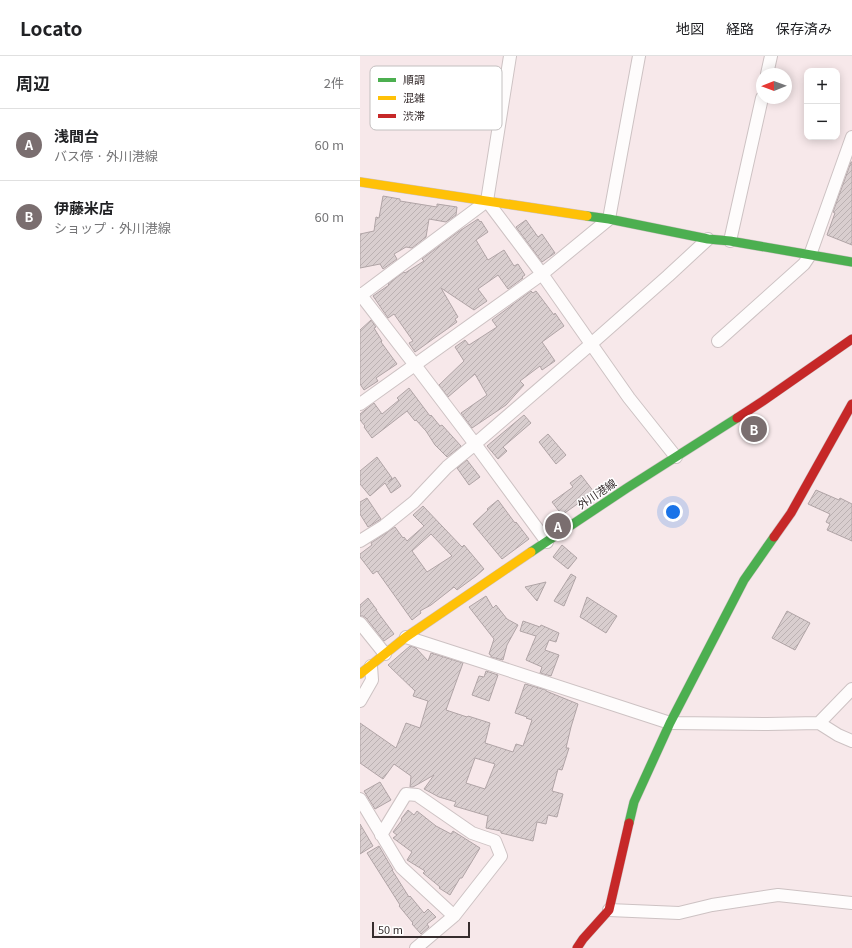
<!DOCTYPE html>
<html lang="ja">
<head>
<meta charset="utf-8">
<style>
	body { margin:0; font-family:Georgia,"Noto Sans JP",serif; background:#f2f2f2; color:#202124 }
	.controls { position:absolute; right:12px; top:12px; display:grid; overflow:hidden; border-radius:8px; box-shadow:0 2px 10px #0003 }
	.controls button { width:36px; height:36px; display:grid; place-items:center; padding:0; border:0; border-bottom:1px solid #e0e0e0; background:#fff; color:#202124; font:20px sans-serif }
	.compass { position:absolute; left:396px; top:12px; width:36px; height:36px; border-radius:50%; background:#fff; box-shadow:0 2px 10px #0003; rotate:269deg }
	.scale { position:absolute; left:12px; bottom:10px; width:98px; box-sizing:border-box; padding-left:4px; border:2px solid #362c2d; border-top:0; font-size:11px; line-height:14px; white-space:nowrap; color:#362c2d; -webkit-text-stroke:3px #fff; paint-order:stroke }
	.you { position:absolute; left:313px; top:456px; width:14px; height:14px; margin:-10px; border:3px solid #fff; border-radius:50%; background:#1a73e8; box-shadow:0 0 0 6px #1a73e833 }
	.badge { display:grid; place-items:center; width:26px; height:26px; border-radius:50%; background:#7a6e6f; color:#fff; font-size:13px; font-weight:700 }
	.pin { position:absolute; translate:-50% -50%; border:2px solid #fff; box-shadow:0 1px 4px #0006 }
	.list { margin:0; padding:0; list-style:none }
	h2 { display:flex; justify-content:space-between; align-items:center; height:52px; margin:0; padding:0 16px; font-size:17px }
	h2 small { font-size:13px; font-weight:400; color:#757577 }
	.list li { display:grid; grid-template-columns:26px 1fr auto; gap:12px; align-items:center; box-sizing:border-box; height:72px; padding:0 16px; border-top:1px solid #e0e0e0 }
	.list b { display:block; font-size:15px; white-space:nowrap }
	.list p { margin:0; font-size:13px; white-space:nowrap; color:#757577 }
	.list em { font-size:13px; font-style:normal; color:#757577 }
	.map { position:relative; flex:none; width:492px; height:892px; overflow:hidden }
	header { display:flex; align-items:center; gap:24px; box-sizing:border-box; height:56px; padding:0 20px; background:#fff; border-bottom:1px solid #e0e0e0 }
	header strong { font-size:19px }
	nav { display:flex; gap:22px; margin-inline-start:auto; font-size:14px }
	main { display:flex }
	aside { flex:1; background:#fff }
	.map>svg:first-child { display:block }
	.building { fill:url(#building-hatch); stroke:#b0a4a6; fill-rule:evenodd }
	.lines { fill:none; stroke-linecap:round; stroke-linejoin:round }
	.street-casing { stroke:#cdc2c3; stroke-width:14 }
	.fast-casing { stroke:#cdc2c3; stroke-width:10 }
	.slow-casing { stroke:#cdc2c3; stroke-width:10 }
	.jam-casing { stroke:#cdc2c3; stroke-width:10 }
	.street { stroke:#fefcfc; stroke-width:12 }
	.fast { stroke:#4caf50; stroke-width:9 }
	.slow { stroke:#ffc107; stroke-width:9 }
	.jam { stroke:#c62828; stroke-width:9 }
	.labels { text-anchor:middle; stroke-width:3; stroke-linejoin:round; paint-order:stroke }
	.street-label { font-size:11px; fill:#362c2d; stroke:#fff }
	.key { fill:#fff; stroke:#c3c0c0; stroke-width:1 }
	.key-label { font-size:11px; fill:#362c2d }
</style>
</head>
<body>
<header>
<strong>Locato</strong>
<nav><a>地図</a><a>経路</a><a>保存済み</a></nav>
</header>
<main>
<aside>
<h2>周辺<small>2件</small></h2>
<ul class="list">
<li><span class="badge">A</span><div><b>浅間台</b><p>バス停 · 外川港線</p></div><em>60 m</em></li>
<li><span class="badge">B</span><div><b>伊藤米店</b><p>ショップ · 外川港線</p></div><em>60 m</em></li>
</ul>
</aside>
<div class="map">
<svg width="492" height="892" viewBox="0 0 492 892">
	<defs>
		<pattern id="building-hatch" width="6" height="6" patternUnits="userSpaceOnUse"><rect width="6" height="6" fill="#d9cecf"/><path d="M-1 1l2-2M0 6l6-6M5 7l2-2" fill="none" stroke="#bbb1b2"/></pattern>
	</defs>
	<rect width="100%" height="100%" fill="#f7e8ea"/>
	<!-- building -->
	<path class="building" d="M491,106H492V189L467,179L475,157L473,156Z
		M23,140L40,143V145L77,151V148L97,151L96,159L86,166L69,163L66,181L52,192L46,191L34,198L37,203L23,213L20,208L0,212V178L14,175L16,161L19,162Z
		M118,163L120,166L121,165L128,176L116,184L128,204L144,194L154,210L158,208L165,219L162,221L163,222L148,233L138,219L118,233L127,245L114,254L81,232L98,261L95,263L97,266L73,283L55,296L49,287L53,285L34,258L28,262L13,240L29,229L28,228L44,216L45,217L64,205L62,203L98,176Z
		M166,164L178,181L182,178L195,197L182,206L156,171Z
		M171,235L173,237L176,235L194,259L195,257L204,270L182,286L195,305L182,314L180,310L160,325L164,329L146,349L112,372L101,357L127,339L115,318L88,341L79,329L104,305L95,291L105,284L109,289L137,271L132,264Z
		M11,264L16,271L14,272L22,285L21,286L37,308L16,322L18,325L4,334L0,328V274Z
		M49,332L70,360L71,359L80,370L82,369L101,390L87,401L75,389L66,375L56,364L55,365L47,355L12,382L4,371L5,370L0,364V358L14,347L22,358L39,344L37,342Z
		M164,359L171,367L143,391L147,395L138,403L127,390Z
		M188,378L206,399L196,408L179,386Z
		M17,401L32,422L28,426L35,421L41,430L31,437L25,427L10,440L0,428V415Z
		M107,404L120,421L109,429L97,412Z
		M221,419L234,436L202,459L192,446L213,431L210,427Z
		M456,434L479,444L480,442L492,448V485L467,474L470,468L466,466L470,458L448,448Z
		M7,442L21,463L8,471L0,458V446Z
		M138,444L155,467L156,466L169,483L142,503L113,468L128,454L127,453Z
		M63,450L102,491L104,489L124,513L116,520L97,534L94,531L71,549L60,555L61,557L52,564L17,515L13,518L0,501V498L12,489L11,487L35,471L43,482L44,481L47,485L64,470L53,459ZM71,478L92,500L67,516L52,495Z
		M202,489L217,502L208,513L193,501Z
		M211,518L216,521L204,550L194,545Z
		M186,526L177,545L165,531Z
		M126,540L133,552L136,549L147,563L158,569L147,589L143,604L131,601V599L129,598L134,583L109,551Z
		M227,541L257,560L246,577L220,561Z
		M8,542L17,554H16L34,578L24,585L6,562L3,560H0V549Z
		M427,555L450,567L435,594L412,582Z
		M163,565L180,571L181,569L199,577L196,586L189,584L185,594L199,599L191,620L180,617L182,611L166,604L176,580L160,575Z
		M50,590L56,592L68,605L71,597L103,607L86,654L107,661L108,660L130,667L125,687L153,696L156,688L163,690L172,664L166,662L167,661L155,657L165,628L186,634V635L218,648L211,671L206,692H209L202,714L198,713L192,735L203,738L197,761L188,759L186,768L177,766L173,785L141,777V775L126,772L128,760L94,750L96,746L79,741L64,733L74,719L53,731H50L51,720L34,708L23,723L0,707V667L36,692L46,667L60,672L68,645L53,640L55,635L28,609ZM115,702L135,708L125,733L106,727Z
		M126,615L138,619L129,645L112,639L119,620L124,621Z
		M20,726L31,744L15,753L4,735Z
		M48,754L54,759L57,755L76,770L91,778L93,775L120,792L102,822H100L90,839L79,832L80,831L63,817L65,815L47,804L52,796L33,782L37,779L33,776L42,764L41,763Z
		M0,768L13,790L0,798Z
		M19,790L33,814H32L49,841L50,840L64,857L68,853L76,861L67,868L69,871L61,878L52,868L53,867L39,850L40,849L7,797Z"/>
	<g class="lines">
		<defs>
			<path id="street" d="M407,18L411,0
				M127,145L182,218L269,342L316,401
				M370,185L402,42
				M0,238L55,309L115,388L187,486
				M0,240L127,145L150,0
				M358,285L444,208L450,199L492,81
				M0,348L182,218L249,163L279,0
				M0,485L24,470L54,446L87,411L115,388L231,288L308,220L348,183
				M0,567L25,598
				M46,581L111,602L310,667L407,668L459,667L478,679L492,685
				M0,645L12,624L11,610
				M459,667L492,633
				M0,743L41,811L94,860
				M21,779L46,738L57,739L112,777L135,785L141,800L94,860L56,892
				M249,854L319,857L352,849L418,839L492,847"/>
			<path id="fast" d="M227,160L249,163L348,183L370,185L492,206
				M171,496L267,432L377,362
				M269,767L274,746L310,667L384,524L414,481"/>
			<path id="slow" d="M0,126L227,160
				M0,618L46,581L171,496"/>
			<path id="jam" d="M377,362L403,345L492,283
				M414,481L431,457L492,348
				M217,892L223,883L249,854L269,767"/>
		</defs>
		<!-- street casing -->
		<use href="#street" class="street-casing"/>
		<!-- fast casing -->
		<use href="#fast" class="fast-casing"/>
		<!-- slow casing -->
		<use href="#slow" class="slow-casing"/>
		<!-- jam casing -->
		<use href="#jam" class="jam-casing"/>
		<!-- street -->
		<use href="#street" class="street"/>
		<!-- fast -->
		<use href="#fast" class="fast"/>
		<!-- slow -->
		<use href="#slow" class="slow"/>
		<!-- jam -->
		<use href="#jam" class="jam"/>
	</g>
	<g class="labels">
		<!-- street labels -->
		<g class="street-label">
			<text transform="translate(237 438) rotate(-34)" y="4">外川港線</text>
		</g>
	</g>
	<!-- legend -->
	<rect x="10" y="10" width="132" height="64" rx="6" class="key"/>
	<rect x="18" y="22" width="18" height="4" fill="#4caf50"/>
	<rect x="18" y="40" width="18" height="4" fill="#ffc107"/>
	<rect x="18" y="58" width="18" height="4" fill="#c62828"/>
	<g class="key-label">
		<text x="43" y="28">順調</text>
		<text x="43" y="46">混雑</text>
		<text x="43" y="64">渋滞</text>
	</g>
</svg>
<div class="controls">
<button>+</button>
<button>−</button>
</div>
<svg class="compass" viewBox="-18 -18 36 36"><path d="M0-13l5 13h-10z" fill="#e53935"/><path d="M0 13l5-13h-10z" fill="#757577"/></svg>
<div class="scale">50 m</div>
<div class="you"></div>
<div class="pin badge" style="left:198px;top:470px">A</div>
<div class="pin badge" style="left:394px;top:373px">B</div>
</div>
</main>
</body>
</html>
